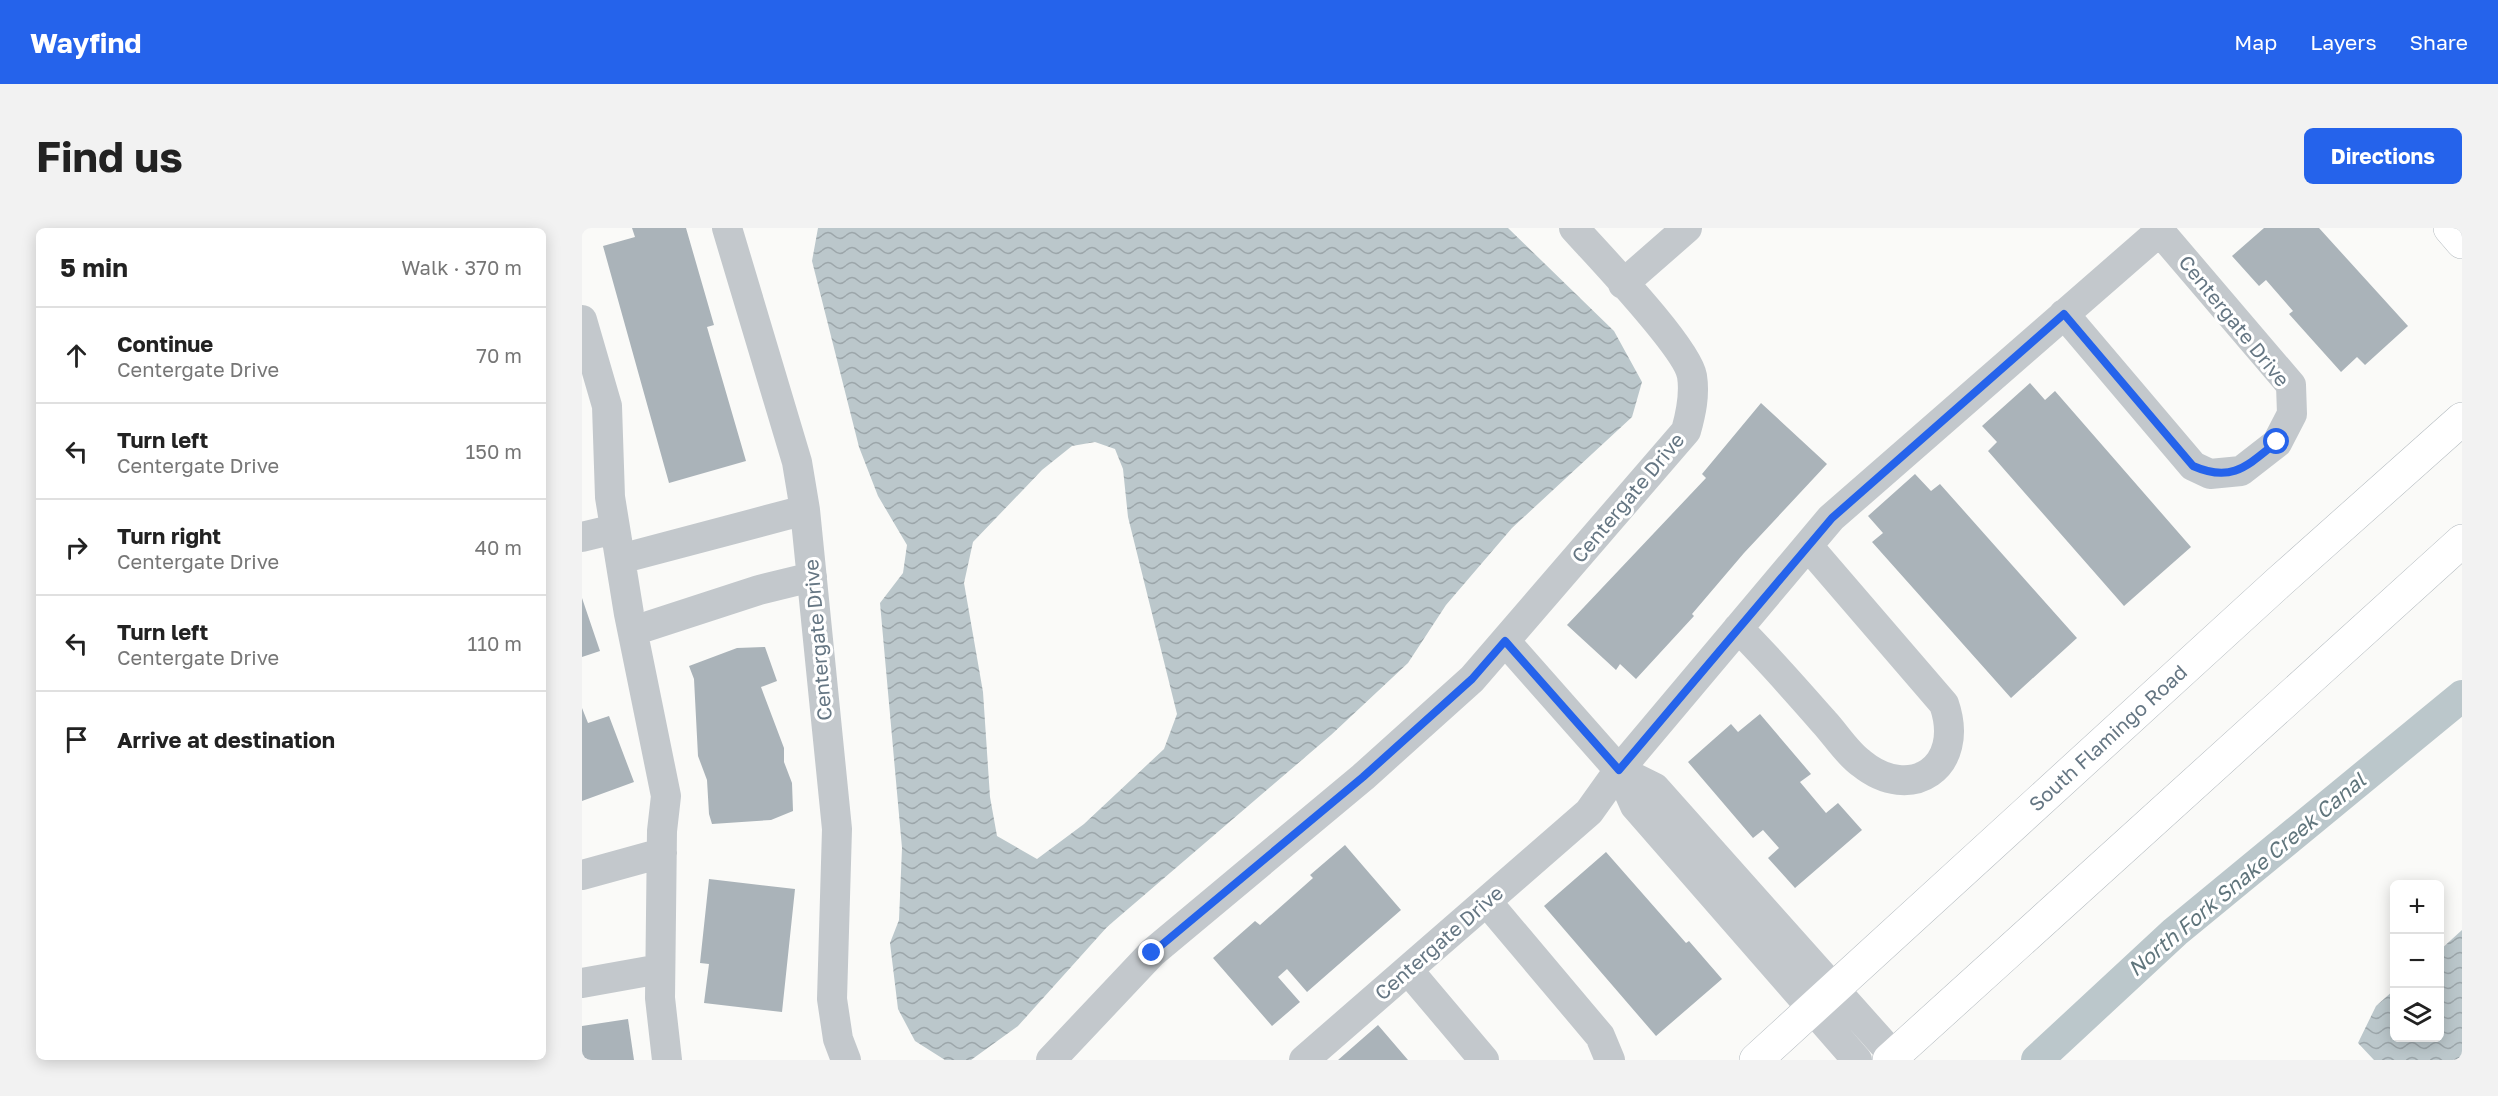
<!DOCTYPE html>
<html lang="en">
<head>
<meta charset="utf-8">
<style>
	body { margin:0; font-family:"Golos Text",sans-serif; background:#f2f2f2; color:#222 }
	.controls { position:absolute; right:18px; bottom:18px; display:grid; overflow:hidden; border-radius:9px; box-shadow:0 3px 15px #0003 }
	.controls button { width:54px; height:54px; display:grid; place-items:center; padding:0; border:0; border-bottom:2px solid #e0e0e0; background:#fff; color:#222; font:30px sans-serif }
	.stop { position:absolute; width:18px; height:18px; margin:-14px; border:4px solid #2563eb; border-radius:50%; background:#fff }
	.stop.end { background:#2563eb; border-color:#fff; box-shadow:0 2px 6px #0008 }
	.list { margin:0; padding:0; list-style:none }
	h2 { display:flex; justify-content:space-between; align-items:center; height:78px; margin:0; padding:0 24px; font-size:26px }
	h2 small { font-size:20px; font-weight:400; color:#767676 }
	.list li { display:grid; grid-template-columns:39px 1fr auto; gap:18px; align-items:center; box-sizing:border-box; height:96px; padding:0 24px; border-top:2px solid #e0e0e0 }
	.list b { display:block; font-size:22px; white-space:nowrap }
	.list p { margin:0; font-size:20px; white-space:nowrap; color:#767676 }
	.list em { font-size:20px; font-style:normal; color:#767676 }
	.icon { flex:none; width:33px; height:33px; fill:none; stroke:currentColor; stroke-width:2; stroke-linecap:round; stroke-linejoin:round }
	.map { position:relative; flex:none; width:1880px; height:832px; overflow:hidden; border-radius:9px }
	header { display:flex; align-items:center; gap:36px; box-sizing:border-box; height:84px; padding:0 30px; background:#2563eb; color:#fff }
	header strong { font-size:28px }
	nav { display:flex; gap:33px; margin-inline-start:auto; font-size:21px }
	.intro { display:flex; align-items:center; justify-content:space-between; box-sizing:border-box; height:144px; padding:0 36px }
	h1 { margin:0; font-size:42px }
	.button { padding:15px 27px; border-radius:9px; background:#2563eb; color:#fff; font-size:21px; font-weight:700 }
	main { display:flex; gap:36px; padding:0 36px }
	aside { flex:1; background:#fff; border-radius:9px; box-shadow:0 3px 15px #0003 }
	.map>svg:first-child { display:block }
	.water { fill:url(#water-waves); fill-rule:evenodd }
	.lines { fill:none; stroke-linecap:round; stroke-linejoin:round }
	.canal { stroke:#bbc7cb; stroke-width:32 }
	.building { fill:#aab3b9 }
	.secondary-casing { stroke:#b3babf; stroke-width:34 }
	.street { stroke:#c3c8cc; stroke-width:30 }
	.secondary { stroke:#fff; stroke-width:33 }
	.route { stroke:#2563eb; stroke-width:8 }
	.labels { text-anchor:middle; stroke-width:6; stroke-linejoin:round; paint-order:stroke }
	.street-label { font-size:20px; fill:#657683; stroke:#fff }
	.water-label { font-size:21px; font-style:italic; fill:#60757c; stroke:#fff }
</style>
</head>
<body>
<header>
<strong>Wayfind</strong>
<nav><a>Map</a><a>Layers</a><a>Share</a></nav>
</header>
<div class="intro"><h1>Find us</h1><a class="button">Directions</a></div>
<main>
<aside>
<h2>5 min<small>Walk · 370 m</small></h2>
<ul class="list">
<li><svg class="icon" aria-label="ahead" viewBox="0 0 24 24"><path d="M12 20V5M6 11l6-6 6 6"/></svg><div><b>Continue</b><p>Centergate Drive</p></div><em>70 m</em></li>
<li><svg class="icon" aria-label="left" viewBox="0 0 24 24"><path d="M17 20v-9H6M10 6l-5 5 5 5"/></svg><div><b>Turn left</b><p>Centergate Drive</p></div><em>150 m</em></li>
<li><svg class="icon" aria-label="right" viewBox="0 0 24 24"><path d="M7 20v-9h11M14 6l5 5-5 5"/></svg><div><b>Turn right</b><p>Centergate Drive</p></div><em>40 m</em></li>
<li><svg class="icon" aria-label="left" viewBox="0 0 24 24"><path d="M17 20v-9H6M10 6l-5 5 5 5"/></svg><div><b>Turn left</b><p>Centergate Drive</p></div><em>110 m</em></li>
<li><svg class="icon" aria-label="arrive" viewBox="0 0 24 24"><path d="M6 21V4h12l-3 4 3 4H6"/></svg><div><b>Arrive at destination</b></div></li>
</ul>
</aside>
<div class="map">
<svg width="1880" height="832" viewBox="0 0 1880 832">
	<defs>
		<pattern id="water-waves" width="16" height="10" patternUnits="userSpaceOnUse" patternTransform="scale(1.5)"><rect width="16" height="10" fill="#bbc7cb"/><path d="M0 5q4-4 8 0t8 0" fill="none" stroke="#9ca6aa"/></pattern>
	</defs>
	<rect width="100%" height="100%" fill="#fafaf8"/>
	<!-- water -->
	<path class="water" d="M236,0H926L1032,103L1060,154L1050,189L930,300L864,377L826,435L749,507L525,699L436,798L389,832H363L333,813L316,781L308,715L317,692L320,620L298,375L321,345L325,317L296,268L277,219L230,33ZM513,214L533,221L541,241L546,289L595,486L582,521L502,596L455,631L415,608L408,569L401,464L382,355L391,314L460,242L490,218Z
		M1880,702V832H1792L1776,815L1794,778L1812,762V810H1858V722Z"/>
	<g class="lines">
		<!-- canal -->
		<path class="canal" d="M1455,832L1593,704L1880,468"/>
	</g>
	<!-- building -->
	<path class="building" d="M50,0H104L132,97L125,99L164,233L87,255L21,18L53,9Z
		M1682,0H1737L1826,98L1783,137L1775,129L1759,144L1707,86L1711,83L1684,52L1677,58L1650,28Z
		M1448,155L1463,172L1473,163L1609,319L1542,378L1406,223L1415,214L1400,198Z
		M1179,175L1245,236L1162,325L1110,386L1112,388L1054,451L1038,436L1034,442L985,397L1124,250L1120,246Z
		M1333,246L1349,263L1358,256L1495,410L1429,470L1290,314L1301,305L1286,288Z
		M0,370L18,423L0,429Z
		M183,419L195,453L179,459L202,520V534L210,555L211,583L189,592L130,596L127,586L125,552L116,528L112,451L107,438L155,420Z
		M0,480L6,495L27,488L52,554L0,573Z
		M1178,486L1229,546L1218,554L1244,585L1256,575L1280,602L1213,660L1186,630L1197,620L1181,602L1171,610L1106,534L1149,496L1156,504Z
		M763,617L819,682L725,764L705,741L696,749L718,774L690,798L631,730L673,693L678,697L731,650L728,647Z
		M1024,624L1104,715L1107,713L1140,751L1074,808L962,678Z
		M127,651L213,661L200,784L122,775L127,736L118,735Z
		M46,791L52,832H0V798Z
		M796,797L826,832H756Z"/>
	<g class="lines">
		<defs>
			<g id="secondary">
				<path d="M1868,0L1880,14"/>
				<path id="s1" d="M1174,832L1697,354L1880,191"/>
				<path d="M1307,832L1880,313"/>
			</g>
		</defs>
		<!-- secondary casing -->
		<use href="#secondary" class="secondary-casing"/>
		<!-- street -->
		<path class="street" d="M145,0L215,234L223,282L255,601L250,771L256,811L264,832
			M1041,56L1105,0
			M1482,86L1611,238L1628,246L1659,243L1695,215L1710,186L1709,157L1575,0
			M0,92L25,178L28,269L47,386L84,568L80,603L78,770L85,832
			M0,309L33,301
			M38,331L223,282
			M1156,400C1186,430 1214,462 1242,494C1254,507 1265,525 1279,535C1329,576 1384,539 1362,476L1226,318
			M51,403L177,362L230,349
			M923,413L1037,542L1053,578L1275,832
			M1037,542L1073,560L1312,828
			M0,647L80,625
			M905,674L1018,808L1028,832
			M826,742L902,832
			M0,755L78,741
			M469,832L570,725L781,549L890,451L1104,203C1109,185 1113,167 1110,148C1105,119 1016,27 992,0
			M722,832L1007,584L1037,542L1249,290L1578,3"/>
		<!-- secondary -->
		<use href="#secondary" class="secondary"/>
	</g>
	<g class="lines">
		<!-- route -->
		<path class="route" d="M570,725L781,549L890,451L923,413L1037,542L1250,290L1482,86L1611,238C1650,255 1665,238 1695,214"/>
	</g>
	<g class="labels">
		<!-- street labels -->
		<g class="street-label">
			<text transform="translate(1652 93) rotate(51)" y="7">Centergate Drive</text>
			<text transform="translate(1046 270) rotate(-50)" y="7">Centergate Drive</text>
			<text transform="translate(236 412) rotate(-95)" y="7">Centergate Drive</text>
			<text dy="7" stroke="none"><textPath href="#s1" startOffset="477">South Flamingo Road</textPath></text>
			<text transform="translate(857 715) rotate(-41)" y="7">Centergate Drive</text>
		</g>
		<!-- water labels -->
		<g class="water-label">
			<text transform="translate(1665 647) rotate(-40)" y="7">North Fork Snake Creek Canal</text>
		</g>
	</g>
</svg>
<div class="controls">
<button>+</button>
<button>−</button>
<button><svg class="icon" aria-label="layers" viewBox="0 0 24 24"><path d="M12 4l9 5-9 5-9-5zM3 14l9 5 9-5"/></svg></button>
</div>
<div class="stop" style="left:1695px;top:214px"></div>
<div class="stop end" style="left:570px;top:725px"></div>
</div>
</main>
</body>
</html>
